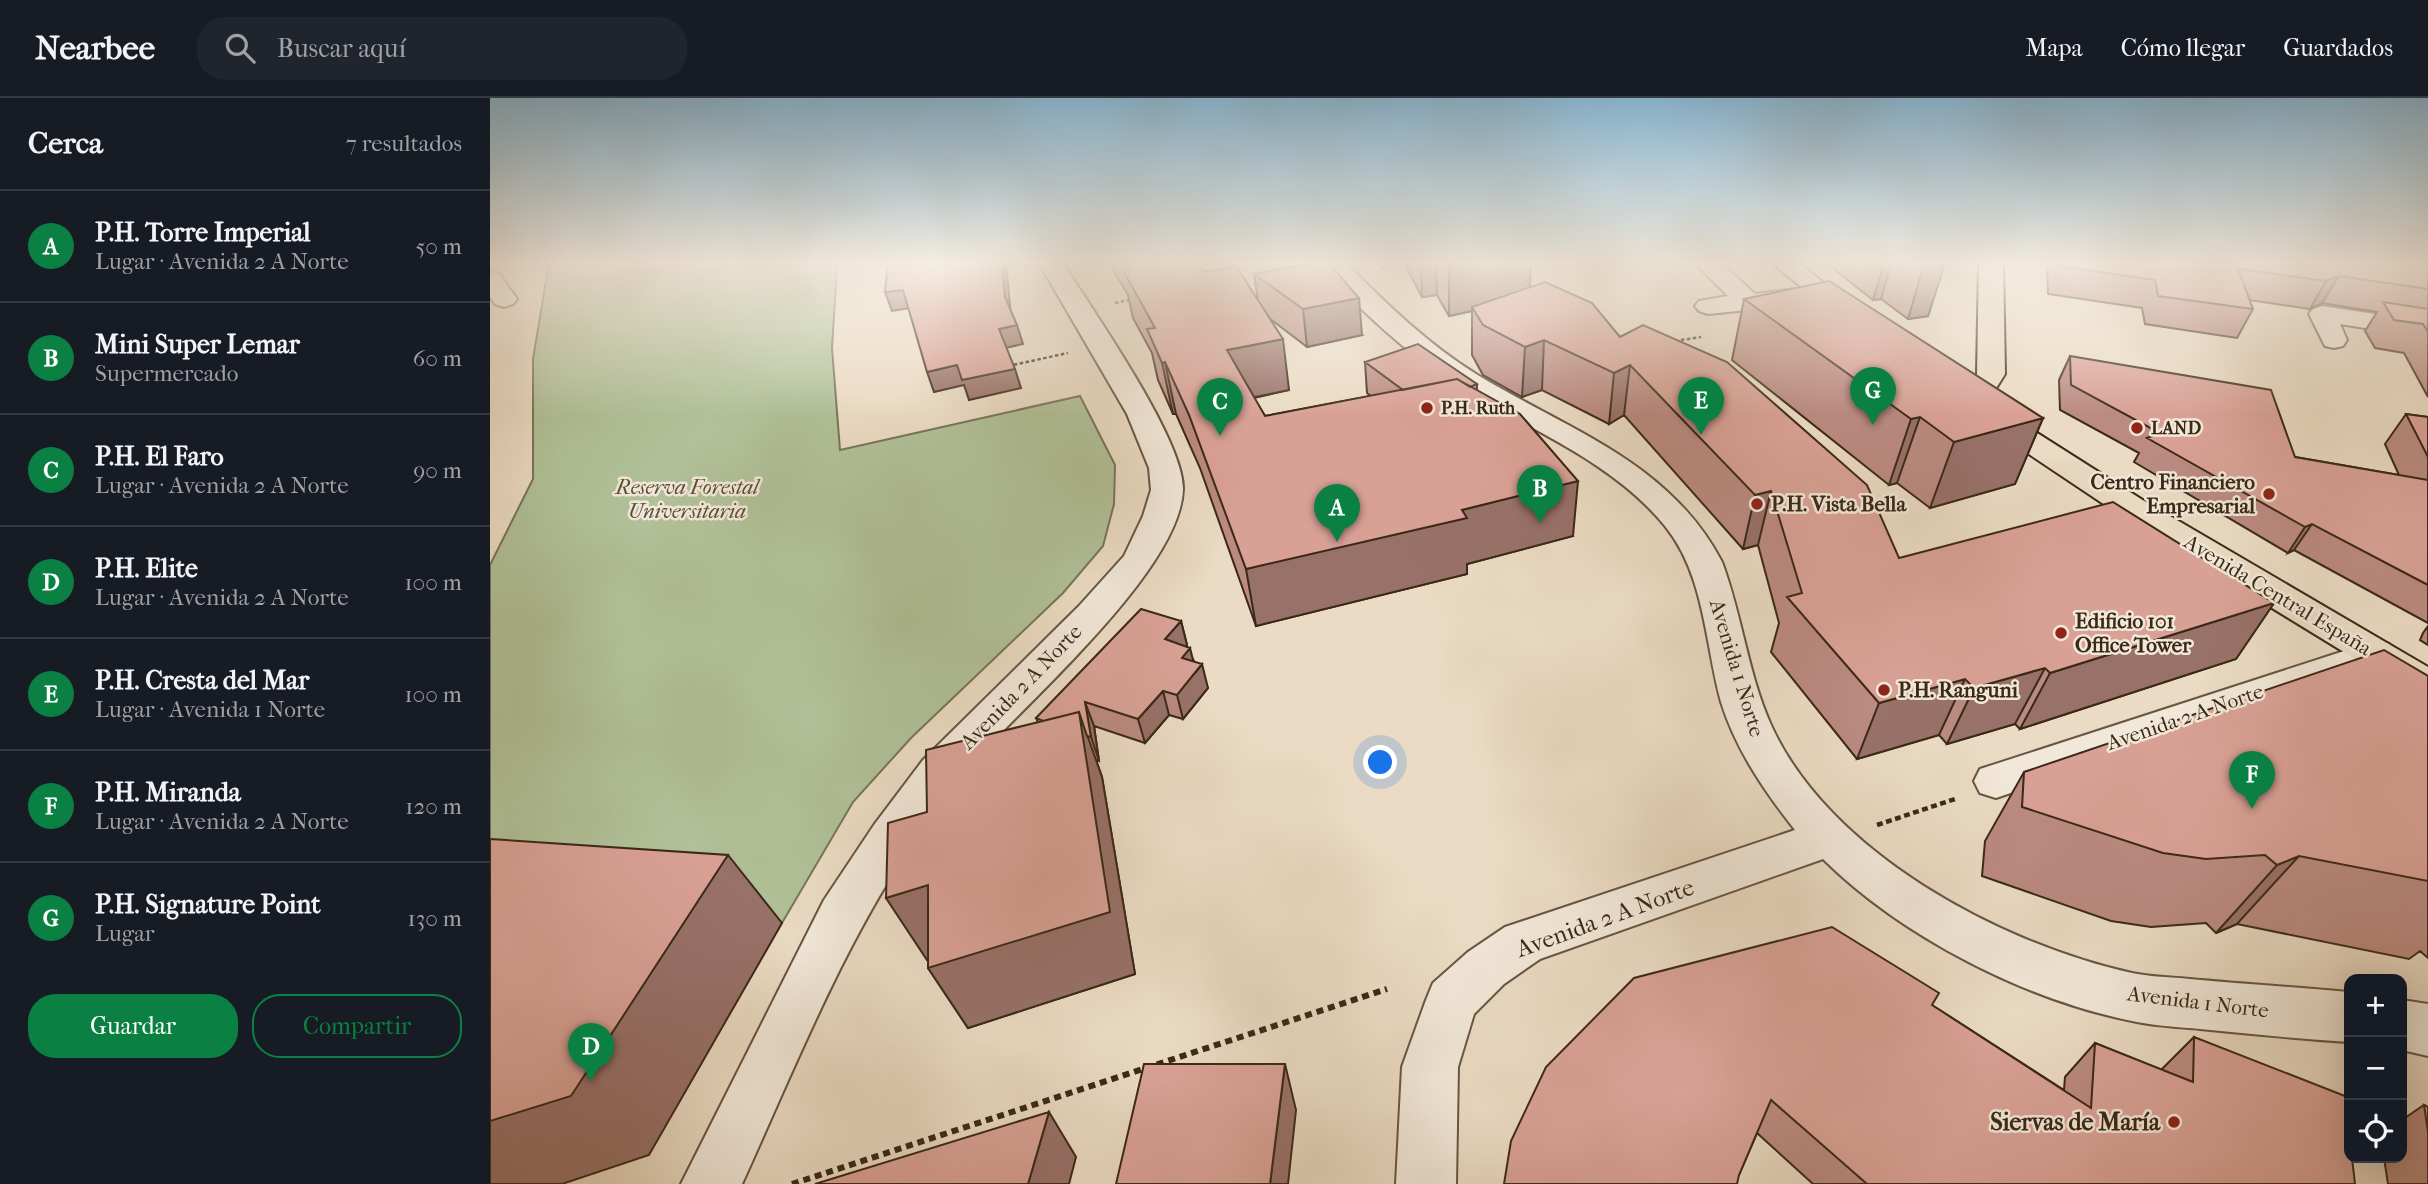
<!DOCTYPE html>
<html lang="es">
<head>
<meta charset="utf-8">
<style>
	body { margin:0; font-family:"IM FELL French Canon",serif; background:#20242c; color:#f1f3f6 }
	.controls { position:absolute; right:21px; bottom:21px; display:grid; overflow:hidden; border-radius:14px; box-shadow:0 7px 28px #0002 }
	.controls button { width:63px; height:63px; display:grid; place-items:center; padding:0; border:0; border-bottom:2px solid #363941; background:#171b24; color:#f1f3f6; font:35px sans-serif }
	.you { position:absolute; left:891px; top:665px; width:24px; height:24px; margin:-18px; border:5px solid #fff; border-radius:50%; background:#1a73e8; box-shadow:0 0 0 10px #1a73e833 }
	.badge { display:grid; place-items:center; width:46px; height:46px; border-radius:50%; background:#0b8043; color:#fff; font-size:23px; font-weight:700 }
	.pin { position:absolute; translate:-50% -58px; filter:drop-shadow(0 2px 4px #0008) }
	.pin::after { content:''; position:absolute; top:37px; width:24px; height:21px; background:inherit; clip-path:polygon(0 0,100% 0,50% 100%) }
	.list { margin:0; padding:0; list-style:none }
	h2 { display:flex; justify-content:space-between; align-items:center; height:91px; margin:0; padding:0 28px; font-size:30px }
	h2 small { font-size:23px; font-weight:400; color:#9ea1a6 }
	.list li { display:grid; grid-template-columns:46px 1fr auto; gap:21px; align-items:center; box-sizing:border-box; height:112px; padding:0 28px; border-top:2px solid #363941 }
	.list b { display:block; font-size:26px; white-space:nowrap }
	.list p { margin:0; font-size:23px; white-space:nowrap; color:#9ea1a6 }
	.list em { font-size:23px; font-style:normal; color:#9ea1a6 }
	.actions { display:flex; gap:14px; padding:21px 28px }
	.actions a { flex:1; padding:16px 0; border:2px solid #0b8043; border-radius:28px; text-align:center; font-size:24px; color:#0b8043 }
	.actions .main { background:#0b8043; color:#fff }
	.icon { flex:none; width:38px; height:38px; fill:none; stroke:currentColor; stroke-width:2; stroke-linecap:round; stroke-linejoin:round }
	.map { position:relative; flex:none; width:1938px; height:1086px; overflow:hidden }
	header { display:flex; align-items:center; gap:42px; box-sizing:border-box; height:98px; padding:0 35px; background:#171b24; border-bottom:2px solid #363941 }
	header strong { font-size:33px }
	nav { display:flex; gap:38px; margin-inline-start:auto; font-size:24px }
	.search { width:490px; height:63px; background:#20242c; display:flex; align-items:center; gap:18px; box-sizing:border-box; padding:0 24px; border-radius:28px; color:#9ea1a6; font-size:26px }
	main { display:flex }
	aside { flex:1; background:#171b24 }
	.map>svg:first-child { display:block }
	.green { fill:#b1c199; stroke:#767558; stroke-width:2 }
	.lines { fill:none; stroke-linecap:round; stroke-linejoin:round }
	.minor-casing { stroke:#665642; stroke-width:4 }
	.major-casing { stroke:#3a2917; stroke-width:4 }
	.path-far2 { stroke:#3a2917; stroke-width:2.5; stroke-dasharray:3.5 2.5; stroke-linecap:butt }
	.path-far1 { stroke:#3a2917; stroke-width:4.5; stroke-dasharray:6 3.5; stroke-linecap:butt }
	.path { stroke:#3a2917; stroke-width:6; stroke-dasharray:7 5; stroke-linecap:butt }
	.minor { fill:#f2e8d9; fill-rule:evenodd }
	.major { fill:#ebdbc4; fill-rule:evenodd }
	.wall { fill:#bb8a81; stroke:#3a2917; stroke-width:2 }
	.shaded-wall { fill:#987169; stroke:#3a2917; stroke-width:2 }
	.building { fill:#d9a196; stroke:#3a2917; stroke-width:2 }
	.poi-dot { fill:#8f2418; stroke:#f2e8d9; stroke-width:2.5 }
	.labels { text-anchor:middle; stroke-width:5; stroke-linejoin:round; paint-order:stroke }
	.far-poi-label { font-size:18px; font-weight:bold; fill:#3a2917; stroke:#f2e8d9; text-anchor:start }
	.poi-label { font-size:21px; font-weight:bold; fill:#3a2917; stroke:#f2e8d9; text-anchor:start }
	.park-label { font-size:21px; font-style:italic; fill:#584f38; stroke:#f2e8d9 }
	.street-label { font-size:21px; fill:#3a2917; stroke:#f2e8d9 }
	.near-street-label { font-size:24px; fill:#3a2917; stroke:#f2e8d9 }
	.near-poi-label { font-size:24px; font-weight:bold; fill:#3a2917; stroke:#f2e8d9; text-anchor:end }
</style>
</head>
<body>
<header>
<strong>Nearbee</strong>
<div class="search"><svg class="icon" aria-label="search" viewBox="0 0 24 24"><circle cx="10" cy="10" r="6"/><path d="M15 15l6 6"/></svg>Buscar aquí</div>
<nav><a>Mapa</a><a>Cómo llegar</a><a>Guardados</a></nav>
</header>
<main>
<aside>
<h2>Cerca<small>7 resultados</small></h2>
<ul class="list">
<li><span class="badge">A</span><div><b>P.H. Torre Imperial</b><p>Lugar · Avenida 2 A Norte</p></div><em>50 m</em></li>
<li><span class="badge">B</span><div><b>Mini Super Lemar</b><p>Supermercado</p></div><em>60 m</em></li>
<li><span class="badge">C</span><div><b>P.H. El Faro</b><p>Lugar · Avenida 2 A Norte</p></div><em>90 m</em></li>
<li><span class="badge">D</span><div><b>P.H. Elite</b><p>Lugar · Avenida 2 A Norte</p></div><em>100 m</em></li>
<li><span class="badge">E</span><div><b>P.H. Cresta del Mar</b><p>Lugar · Avenida 1 Norte</p></div><em>100 m</em></li>
<li><span class="badge">F</span><div><b>P.H. Miranda</b><p>Lugar · Avenida 2 A Norte</p></div><em>120 m</em></li>
<li><span class="badge">G</span><div><b>P.H. Signature Point</b><p>Lugar</p></div><em>130 m</em></li>
</ul>
<div class="actions"><a class="main">Guardar</a><a>Compartir</a></div>
</aside>
<div class="map">
<svg width="1938" height="1086" viewBox="0 0 1938 1086">
	<rect width="100%" height="100%" fill="#ebdbc4"/>
	<filter id="stains"><feTurbulence type="fractalNoise" baseFrequency=".00286" numOctaves="4"/><feColorMatrix values="0 0 0 0 .2 0 0 0 0 .09 0 0 0 0 .02 0 0 0 .5 -.17"/></filter>
	<radialGradient id="worn" r=".72"><stop offset=".6" stop-color="#630" stop-opacity="0"/><stop offset="1" stop-color="#630" stop-opacity=".3"/></radialGradient>
	<!-- green -->
	<path class="green" d="M59,165H331L347,168L342,250L350,352L590,298L625,367L624,406L613,448L573,495L421,640L363,704L292,825L46,807L0,877V467L43,381V261Z"/>
	<g class="lines">
		<defs>
			<path id="minor" d="M549,165H573C602,212 694,341 693,391C691,476 520,618 464,685C453,699 443,715 433,730C356,839 307,965 252,1086H191L334,802L384,727L433,662L589,508L634,458L653,418L661,392L659,370L637,316Z
				M831,165H856C895,205 938,246 986,276C1078,332 1179,363 1232,464C1252,517 1258,576 1281,627C1339,755 1511,846 1642,875C1661,879 1681,879 1700,881C1753,886 1806,889 1859,894V944C1810,941 1760,936 1710,931C1689,929 1667,928 1647,924C1537,903 1412,839 1333,761L1050,861L1014,886L984,916L968,969L966,1086H906L912,969L936,902L943,885L978,854L1015,829L1305,732C1275,694 1246,652 1231,604C1215,546 1215,477 1175,428C1124,365 1042,332 973,292C932,268 858,204 831,165Z
				M1205,165H1231L1265,196L1306,191L1315,194L1319,199L1315,204L1306,207L1218,216L1209,213L1205,208L1209,203L1238,198Z
				M0,174L9,176L27,201L23,206L14,209L5,206L0,199Z
				M1832,208L1938,224V240L1850,226L1857,242L1853,248L1844,250L1835,248L1819,216L1823,211Z
				M1885,543L1899,546L1905,556L1899,566L1506,700L1490,695L1484,683L1490,671Z
				M1912,902L1938,906V958L1912,952Z"/>
			<path id="major" d="M1282,165H1309L1375,218L1371,223L1362,226L1353,223Z
				M1489,165H1513L1515,276L1495,308L1508,310L1651,401L1938,569V601L1924,597L1627,415L1488,322L1484,314L1472,312L1467,306L1487,276Z"/>
		</defs>
		<!-- minor casing -->
		<use href="#minor" class="minor-casing"/>
		<!-- major casing -->
		<use href="#major" class="major-casing"/>
		<!-- path-far2 -->
		<path class="path-far2" d="M891,170L928,165
			M625,205L644,201
			M1185,243L1211,239
			M518,268L578,255"/>
		<!-- path-far1 -->
		<path class="path-far1" d="M1387,727L1468,700"/>
		<!-- path -->
		<path class="path" d="M302,1086L897,891"/>
		<!-- minor -->
		<use href="#minor" class="minor"/>
		<!-- major -->
		<use href="#major" class="major"/>
	</g>
	<!-- wall -->
	<path class="wall" d="M619,165H706L713,174L768,203L764,176L872,237L817,249L779,220L799,292L764,300L775,318L881,298L877,295L875,264L987,286V292L1083,438L977,466V476L766,528L710,370L686,316H683L668,282L662,255L643,220L638,197Z
		M914,165H1041L1040,189L1130,239L1409,460L1784,505L1746,561L1530,631L1525,626L1457,646L1449,637L1367,661L1281,554L1289,525L1268,447L1253,451L1134,317L1119,326L1052,292L1032,299L993,277L982,257V213L959,218L947,197L932,199Z
		M1336,165H1455L1438,218L1418,221L1391,201L1383,202Z
		M1557,165H1938V299L1914,255L1885,250L1875,233L1887,214L1832,205L1820,211L1759,202L1763,211L1747,240L1655,226L1652,210L1558,196Z
		M1254,201L1553,320L1525,386L1440,410L1407,385L1399,387L1242,262Z
		M1580,258L1805,359L1909,377L1895,346L1916,316L1938,319V525L1804,452L1798,455L1644,364L1649,355L1570,312L1569,282Z
		M691,523L697,547L696,548L718,590L693,621L679,617L655,645L604,628L609,663L606,662L612,679L645,876L478,930L438,870V862H437V714L548,624L546,620Z
		M1938,528V547L1930,542L1933,535Z
		M1938,578V860L1930,853L1919,861L1747,826L1726,835L1716,825L1661,829L1621,823L1492,778L1495,743L1534,674Z
		M1442,907L1574,992L1575,979L1605,945L1671,972L1704,939L1865,1086H1323L1267,1035L1249,1077L1014,1086Z
		M1934,1007L1938,1009V1086H1898L1894,1060H1912V1022Z"/>
	<!-- shaded-wall -->
	<path class="shaded-wall" d="M512,165H516L521,218L515,199Z
		M931,165H946L947,197L932,199Z
		M974,165H1041L1039,200L982,209V213L959,218V168Z
		M1394,165H1401L1391,201L1383,202Z
		M1445,165H1455L1438,218L1418,221L1434,166Z
		M1849,178L1832,205L1820,211L1836,183Z
		M413,192L420,210L402,213L395,194Z
		M869,200L872,237L817,249L813,211Z
		M527,227L533,246L515,250L509,231Z
		M793,241L799,292L746,303L737,252Z
		M1054,242L1052,292L1032,299L1035,249Z
		M675,264L686,316H683L672,265Z
		M467,267L525,271L531,290L479,302L474,287L444,294L437,274Z
		M1140,267L1134,317L1119,326L1124,275Z
		M1430,319L1407,385L1399,387L1421,321Z
		M1553,320L1525,386L1440,410L1464,344Z
		M1088,383L1083,438L977,466V476L766,528L756,471L972,412Z
		M1281,393L1268,447L1253,451L1265,397Z
		M1822,426L1804,452L1798,455L1815,429Z
		M1784,505L1746,561L1530,631L1560,575Z
		M691,523L697,547L681,565L675,541Z
		M700,550L706,574L712,566L718,590L693,621L687,597L692,560Z
		M1555,570L1525,626L1457,646L1484,590Z
		M1475,581L1449,637L1367,661L1389,605Z
		M673,593L679,617L655,645L648,621Z
		M595,604L604,628L609,663L601,639Z
		M589,614L612,679L645,876L478,930L438,870Z
		M238,757L292,825L159,1057L72,1086H0V1023Z
		M1809,758L1747,826L1726,835L1787,767Z
		M438,787L476,850L437,862L396,800Z
		M795,966L806,1012L798,1086H780Z
		M559,1014L586,1059L579,1086H538Z"/>
	<!-- building -->
	<path class="building" d="M398,165H512L515,199L527,227L509,231L525,271L472,282L467,267L437,274L413,192L395,194Z
		M637,165H706L713,174L746,168L793,241L737,252L775,318L967,281L1030,316L1088,383L972,412L977,420L756,471L699,317L675,264L672,265L657,231L665,230L633,172L641,171Z
		M823,165H839L869,200L813,211L764,176Z
		M957,165H974L959,168Z
		M1568,165H1938V191L1849,178L1836,183L1748,171L1763,211L1668,198L1665,182L1568,168Z
		M1339,183L1553,320L1464,344L1430,319L1421,321L1254,201Z
		M1055,184L1102,205L1130,239L1153,227L1237,264L1377,387L1409,460L1623,404L1784,505L1560,575L1555,570L1484,590L1475,581L1389,605L1297,499L1312,495L1281,393L1265,397L1140,267L1124,275L1054,242L1035,249L993,227L982,209Z
		M1893,204L1938,211V234L1933,226L1904,222Z
		M928,246L987,286L980,289L967,281L913,292L875,264Z
		M1580,258L1781,292L1805,359L1938,382V487L1822,426L1815,429L1657,340L1670,335L1581,287Z
		M1916,316L1938,319V359Z
		M651,511L691,523L675,541L700,550L692,560L712,566L687,597L673,593L648,621L595,604L601,639L597,638L589,614L553,623L546,620Z
		M1894,552L1938,578V783L1809,758L1787,767L1775,757L1716,761L1673,755L1532,709L1534,674Z
		M589,614L620,814L438,870V787L396,800L398,725L437,714L436,652Z
		M0,741L238,757L81,998L0,1023Z
		M1342,829L1449,895L1442,907L1601,1010L1605,945L1703,984L1704,939L1855,998L1859,1032V1060H1862L1865,1086H1377L1281,1002L1249,1077L1247,1086H1014L1021,1043L1056,969L1144,880Z
		M654,966H795L780,1086H626Z
		M1934,1007L1938,1009V1034Z
		M559,1014L538,1086H325Z"/>
	<!-- sky -->
	<linearGradient id="sky" x2="0" y2="1"><stop stop-color="#88b7d4"/><stop offset="0.52" stop-color="#f6efe4"/><stop offset="1" stop-color="#f6efe4" stop-opacity="0"/></linearGradient>
	<rect width="1938" height="317" fill="url(#sky)"/>
	<!-- markers -->
	<g class="poi-dot">
		<circle cx="937" cy="310" r="7"/>
		<circle cx="1647" cy="330" r="7"/>
		<circle cx="1779" cy="396" r="7"/>
		<circle cx="1267" cy="406" r="7"/>
		<circle cx="1571" cy="535" r="7"/>
		<circle cx="1394" cy="592" r="7"/>
		<circle cx="1684" cy="1024" r="7"/>
	</g>
	<g class="labels">
		<!-- far-poi labels -->
		<g class="far-poi-label">
			<text x="951" y="316">P.H. Ruth</text>
			<text x="1661" y="336">LAND</text>
		</g>
		<!-- poi labels -->
		<g class="poi-label">
			<text x="1765" y="391" text-anchor="end">Centro Financiero<tspan x="1765" dy="24">Empresarial</tspan></text>
			<text x="1281" y="413">P.H. Vista Bella</text>
			<text x="1585" y="530">Edificio 101<tspan x="1585" dy="24">Office Tower</tspan></text>
			<text x="1408" y="599">P.H. Ranguni</text>
		</g>
		<!-- park labels -->
		<g class="park-label">
			<text x="197" y="396">Reserva Forestal<tspan x="197" dy="24">Universitaria</tspan></text>
		</g>
		<!-- street labels -->
		<g class="street-label">
			<text transform="translate(1788 497) rotate(31)" y="7">Avenida Central España</text>
			<text transform="translate(1247 570) rotate(73)" y="7">Avenida 1 Norte</text>
			<text transform="translate(531 589) rotate(-46)" y="7">Avenida 2 A Norte</text>
			<text transform="translate(1695 619) rotate(-19)" y="7">Avenida 2 A Norte</text>
			<text transform="translate(1708 904) rotate(7)" y="7">Avenida 1 Norte</text>
		</g>
		<!-- near-street labels -->
		<g class="near-street-label">
			<text transform="translate(1115 820) rotate(-20)" y="8">Avenida 2 A Norte</text>
		</g>
		<!-- near-poi labels -->
		<g class="near-poi-label">
			<text x="1670" y="1032">Siervas de María</text>
		</g>
	</g>
	<rect width="100%" height="100%" filter="url(#stains)"/>
	<rect width="100%" height="100%" fill="url(#worn)"/>
</svg>
<div class="controls">
<button>+</button>
<button>−</button>
<button><svg class="icon" aria-label="locate" viewBox="0 0 24 24"><circle cx="12" cy="12" r="6"/><path d="M12 2v4M12 18v4M2 12h4M18 12h4"/></svg></button>
</div>
<div class="you"></div>
<div class="pin badge" style="left:847px;top:444px">A</div>
<div class="pin badge" style="left:1050px;top:425px">B</div>
<div class="pin badge" style="left:730px;top:338px">C</div>
<div class="pin badge" style="left:101px;top:983px">D</div>
<div class="pin badge" style="left:1211px;top:337px">E</div>
<div class="pin badge" style="left:1762px;top:711px">F</div>
<div class="pin badge" style="left:1383px;top:327px">G</div>
</div>
</main>
</body>
</html>
